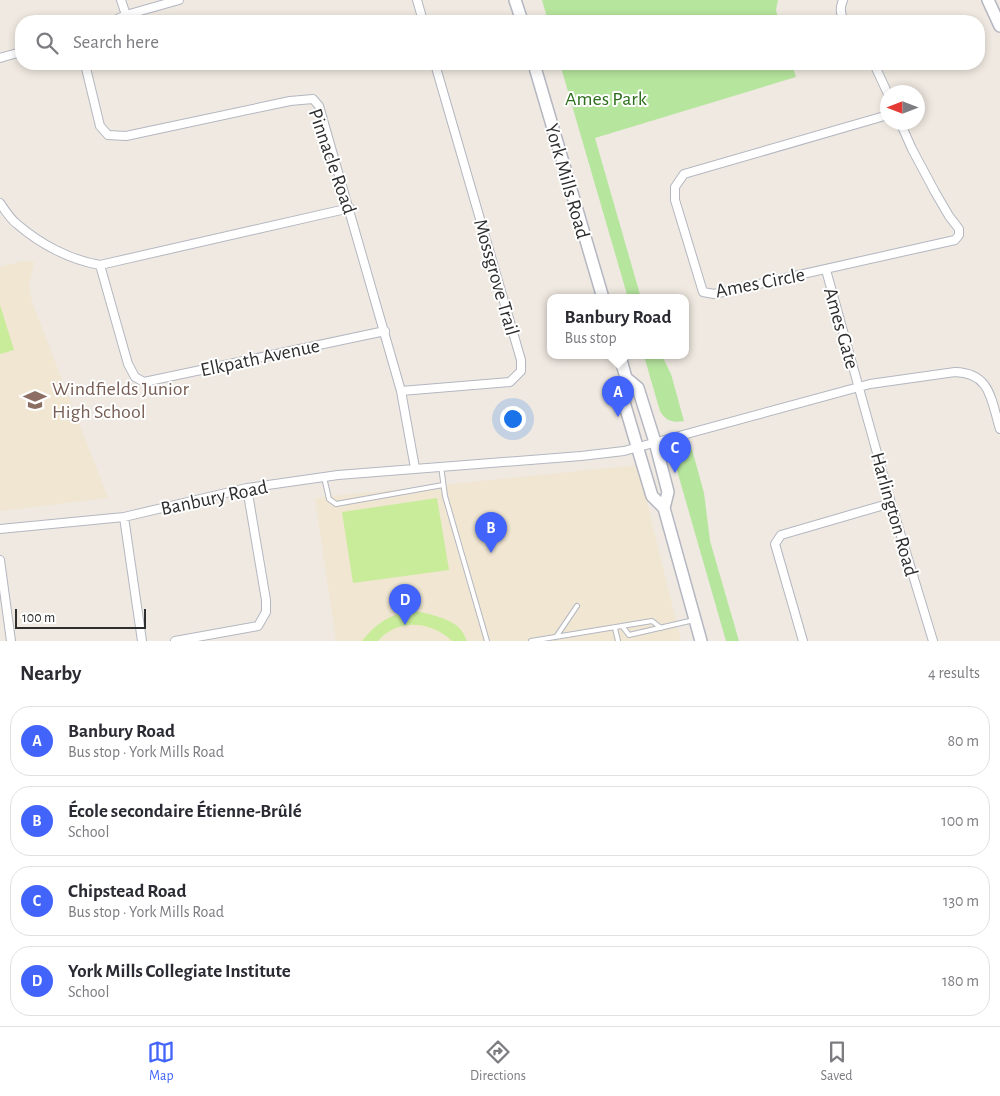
<!DOCTYPE html>
<html lang="en">
<head>
<meta charset="utf-8">
<style>
	body { margin:0; font-family:"Alegreya Sans",sans-serif; background:#f7f7f7; color:#2b2b33 }
	.compass { position:absolute; left:880px; top:85px; width:45px; height:45px; border-radius:50%; background:#fff; box-shadow:0 2px 8px #0003; rotate:270deg }
	.scale { position:absolute; left:15px; bottom:12px; width:131px; box-sizing:border-box; padding-left:5px; border:2px solid #2e2e2e; border-top:0; font-size:14px; line-height:18px; white-space:nowrap; color:#2e2e2e; -webkit-text-stroke:4px #fff; paint-order:stroke }
	.you { position:absolute; left:512px; top:418px; width:18px; height:18px; margin:-12px; border:4px solid #fff; border-radius:50%; background:#1a73e8; box-shadow:0 0 0 8px #1a73e833 }
	.badge { display:grid; place-items:center; width:32px; height:32px; border-radius:50%; background:#4264fb; color:#fff; font-size:16px; font-weight:700 }
	.pin { position:absolute; translate:-50% -41px; filter:drop-shadow(0 1px 2px #0008) }
	.pin::after { content:''; position:absolute; top:26px; width:18px; height:15px; background:inherit; clip-path:polygon(0 0,100% 0,50% 100%) }
	.popup { position:absolute; left:547px; top:294px; width:142px; height:65px; box-sizing:border-box; display:grid; place-content:center; border-radius:10px; background:#fff; filter:drop-shadow(0 1px 4px #0005); font-size:16px; white-space:nowrap; color:#7c7c81 }
	.popup b { font-size:19px; color:#2b2b33 }
	.popup::after { content:''; position:absolute; left:50%; top:100%; margin-left:-10px; border:10px solid transparent; border-top-color:#fff }
	.list { margin:0; padding:0; list-style:none }
	h2 { display:flex; justify-content:space-between; align-items:center; height:65px; margin:0; padding:0 20px; font-size:21px }
	h2 small { font-size:16px; font-weight:400; color:#7c7c81 }
	.list li { display:grid; grid-template-columns:32px 1fr auto; gap:15px; align-items:center; box-sizing:border-box; height:70px; margin:0 10px 10px; padding:0 10px; border:1px solid #e1e1e2; border-radius:20px }
	.list b { display:block; font-size:19px; white-space:nowrap }
	.list p { margin:0; font-size:16px; white-space:nowrap; color:#7c7c81 }
	.list em { font-size:16px; font-style:normal; color:#7c7c81 }
	.icon { flex:none; width:28px; height:28px; fill:none; stroke:currentColor; stroke-width:2; stroke-linecap:round; stroke-linejoin:round }
	.map { position:relative; flex:none; width:1000px; height:641px; overflow:hidden }
	.search { position:absolute; background:#fff; box-shadow:0 2px 8px #0003; left:15px; right:15px; top:15px; height:55px; display:flex; align-items:center; gap:12px; box-sizing:border-box; padding:0 18px; border-radius:20px; color:#7c7c81; font-size:19px }
	.sheet { height:385px; background:#fff }
	nav { display:flex; justify-content:space-around; align-items:center; box-sizing:border-box; height:70px; border-top:1px solid #e1e1e2; background:#fff; font-size:14px; color:#7c7c81 }
	nav a { display:grid; justify-items:center; gap:2px }
	nav .on { color:#4264fb }
	.map>svg:first-child { display:block }
	.education { fill:#f0e6d1 }
	.green { fill:#b6e59e }
	.pitch { fill:#c9ec9a }
	.lines { fill:none; stroke-linecap:round; stroke-linejoin:round }
	.lane-casing { stroke:#b4b7c1; stroke-width:6 }
	.street-casing { stroke:#b4b7c1; stroke-width:10 }
	.secondary-casing { stroke:#b4b7c1; stroke-width:14 }
	.lane { stroke:#fff; stroke-width:4 }
	.street { stroke:#fff; stroke-width:8 }
	.secondary { stroke:#fff; stroke-width:11 }
	.labels { text-anchor:middle; stroke-width:4; stroke-linejoin:round; paint-order:stroke }
	.park-label { font-size:20px; fill:#2c6e1b; stroke:#fff }
	.street-label { font-size:20px; fill:#2e2e2e; stroke:#fff }
	.education-label { font-size:20px; fill:#785e54; stroke:#fff; text-anchor:start }
</style>
</head>
<body>
<div class="map">
<svg width="1000" height="641" viewBox="0 0 1000 641">
	<rect width="100%" height="100%" fill="#efe9e1"/>
	<!-- education -->
	<path class="education" d="M23,261L34,262L29,287L32,302L108,498L0,511V267Z
		M638,465L681,641H336L315,498Z"/>
	<!-- green -->
	<path class="green" d="M542,0H778L776,10L779,21H548Z
		M560,64H792L796,77L595,138L641,298H628Z
		M644,356H662L671,374L684,421C672,423 666,421 660,411Z
		M691,446L704,493L710,541L739,641H726L676,467C676,456 680,450 691,446Z"/>
	<!-- pitch -->
	<path class="pitch" d="M0,305L14,350L0,354Z
		M437,498L449,570L353,583L342,512Z
		M414,611C427,613 453,619 461,630C464,633 465,638 467,641H452C431,621 398,618 378,641H362C376,623 391,613 414,611Z"/>
	<g class="lines">
		<defs>
			<path id="lane" d="M441,466L445,496L487,641
				M324,477L329,499L336,504L443,485
				M622,626L629,635L694,620
				M615,628L618,641
				M556,637L577,606
				M531,641L652,621L661,628"/>
			<path id="street" d="M121,0L126,15
				M417,0L423,21
				M843,0C840,7 840,15 845,21
				M113,21L126,15L179,0
				M0,58L21,52
				M85,64L100,126L108,135L126,136L290,101L313,99L319,106L401,391L415,468
				M874,64L888,94
				M888,115L684,174L675,187V200L703,292L714,294L955,240L959,235V229L949,216L935,192L912,149L900,122
				M0,203C5,210 10,219 17,224C40,244 70,260 100,265L350,208
				M100,265L128,364L135,377L144,382L385,331
				M826,270L891,503L933,641
				M401,391L510,382L521,371V360L435,64
				M124,517L142,641
				M0,529L124,517L247,488L338,475L581,456L624,451L870,384L955,372C991,373 991,400 1000,429
				M0,560L11,641
				M175,641L258,626L266,612V600L247,488
				M803,641L775,544L781,535L891,503"/>
			<path id="secondary" d="M515,0L522,21
				M988,0L1000,26
				M534,64L603,298
				M620,356L626,378L638,388L655,442L668,492L664,508L701,641
				M626,378L621,392L634,436L652,496L664,508"/>
		</defs>
		<!-- lane casing -->
		<use href="#lane" class="lane-casing"/>
		<!-- street casing -->
		<use href="#street" class="street-casing"/>
		<!-- secondary casing -->
		<use href="#secondary" class="secondary-casing"/>
		<!-- lane -->
		<use href="#lane" class="lane"/>
		<!-- street -->
		<use href="#street" class="street"/>
		<!-- secondary -->
		<use href="#secondary" class="secondary"/>
	</g>
	<!-- icons -->
	<defs>
		<symbol id="school-bare" viewBox="-9 -9 18 18"><path d="M0-5L7-2L0 1L-7-2ZM-4 1L0 2.5L4 1V4Q0 6-4 4Z" fill="#8d6e63" stroke="#fff" stroke-width="2.5" paint-order="stroke"/></symbol>
	</defs>
	<g fill-rule="evenodd">
		<use href="#school-bare" x="19" y="384" width="32" height="32"/>
	</g>
	<g class="labels">
		<!-- park labels -->
		<g class="park-label">
			<text x="606" y="105">Ames Park</text>
		</g>
		<!-- street labels -->
		<g class="street-label">
			<text transform="translate(333 161) rotate(71)" y="7">Pinnacle Road</text>
			<text transform="translate(568 181) rotate(74)" y="7">York Mills Road</text>
			<text transform="translate(497 277) rotate(74)" y="7">Mossgrove Trail</text>
			<text transform="translate(760 282) rotate(-11)" y="7">Ames Circle</text>
			<text transform="translate(842 328) rotate(74)" y="7">Ames Gate</text>
			<text transform="translate(260 357) rotate(-12)" y="7">Elkpath Avenue</text>
			<text transform="translate(214 497) rotate(-12)" y="7">Banbury Road</text>
			<text transform="translate(895 514) rotate(74)" y="7">Harlington Road</text>
		</g>
		<!-- education labels -->
		<g class="education-label">
			<text x="52" y="395">Windfields Junior<tspan x="52" dy="23">High School</tspan></text>
		</g>
	</g>
</svg>
<svg class="compass" viewBox="-18 -18 36 36"><path d="M0-13l5 13h-10z" fill="#e53935"/><path d="M0 13l5-13h-10z" fill="#7c7c81"/></svg>
<div class="scale">100 m</div>
<div class="you"></div>
<div class="pin badge" style="left:618px;top:417px">A</div>
<div class="popup"><b>Banbury Road</b>Bus stop</div>
<div class="pin badge" style="left:491px;top:553px">B</div>
<div class="pin badge" style="left:675px;top:473px">C</div>
<div class="pin badge" style="left:405px;top:625px">D</div>
<div class="search"><svg class="icon" aria-label="search" viewBox="0 0 24 24"><circle cx="10" cy="10" r="6"/><path d="M15 15l6 6"/></svg>Search here</div>
</div>
<section class="sheet">
<h2>Nearby<small>4 results</small></h2>
<ul class="list">
<li><span class="badge">A</span><div><b>Banbury Road</b><p>Bus stop · York Mills Road</p></div><em>80 m</em></li>
<li><span class="badge">B</span><div><b>École secondaire Étienne-Brûlé</b><p>School</p></div><em>100 m</em></li>
<li><span class="badge">C</span><div><b>Chipstead Road</b><p>Bus stop · York Mills Road</p></div><em>130 m</em></li>
<li><span class="badge">D</span><div><b>York Mills Collegiate Institute</b><p>School</p></div><em>180 m</em></li>
</ul>
</section>
<nav>
<a class="on"><svg class="icon" aria-label="map" viewBox="0 0 24 24"><path d="M3 6l6-2 6 2 6-2v14l-6 2-6-2-6 2zM9 4v14M15 6v14"/></svg>Map</a>
<a><svg class="icon" aria-label="directions" viewBox="0 0 24 24"><path d="M12 3l9 9-9 9-9-9zM9 14v-3h6M13 9l2 2-2 2"/></svg>Directions</a>
<a><svg class="icon" aria-label="saved" viewBox="0 0 24 24"><path d="M7 4h10v16l-5-4-5 4z"/></svg>Saved</a>
</nav>
</body>
</html>
